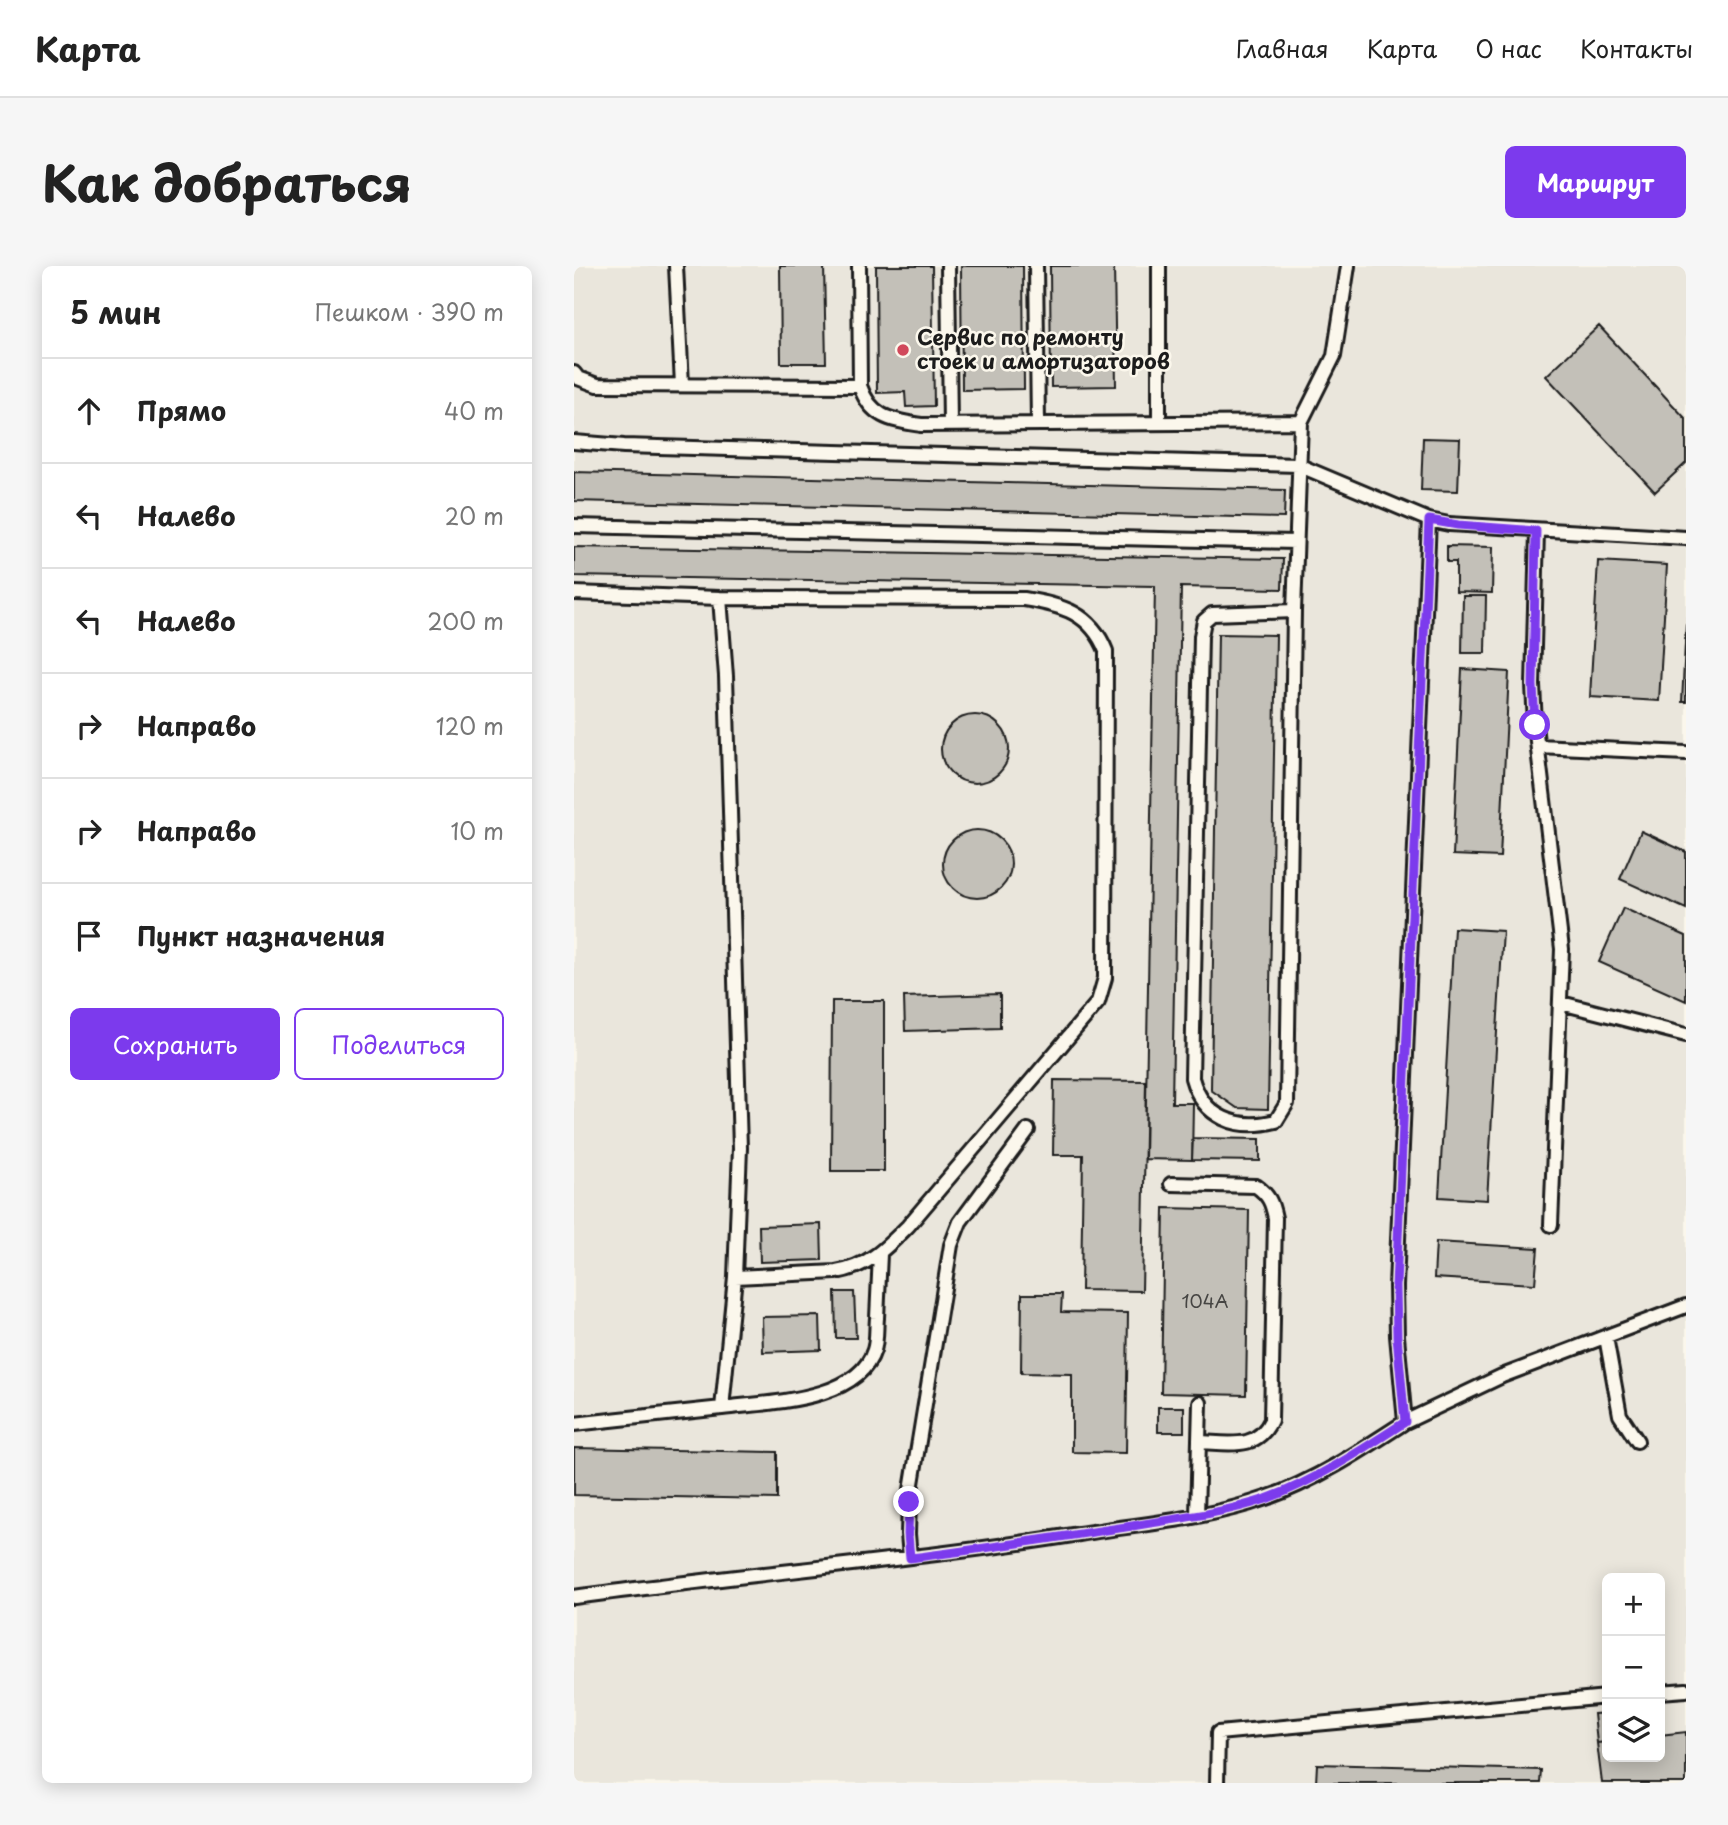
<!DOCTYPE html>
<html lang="ru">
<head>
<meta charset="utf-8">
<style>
	body { margin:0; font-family:"Playpen Sans",sans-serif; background:#f6f6f6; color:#222 }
	.controls { position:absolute; right:21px; bottom:21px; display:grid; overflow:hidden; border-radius:10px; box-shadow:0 4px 18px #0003 }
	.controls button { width:63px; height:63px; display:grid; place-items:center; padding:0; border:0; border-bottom:2px solid #e0e0e0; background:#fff; color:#222; font:35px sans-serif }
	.stop { position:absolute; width:21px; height:21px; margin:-16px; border:5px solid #7c3aed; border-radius:50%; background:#fff }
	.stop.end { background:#7c3aed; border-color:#fff; box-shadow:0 2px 7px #0008 }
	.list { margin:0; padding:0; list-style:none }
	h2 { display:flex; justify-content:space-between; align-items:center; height:91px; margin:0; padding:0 28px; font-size:30px }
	h2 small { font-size:23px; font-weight:400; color:#767676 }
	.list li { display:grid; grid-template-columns:46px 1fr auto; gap:21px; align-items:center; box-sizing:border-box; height:105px; padding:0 28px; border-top:2px solid #e0e0e0 }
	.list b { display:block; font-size:26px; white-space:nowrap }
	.list em { font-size:23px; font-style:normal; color:#767676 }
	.actions { display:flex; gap:14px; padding:21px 28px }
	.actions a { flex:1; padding:16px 0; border:2px solid #7c3aed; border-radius:10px; text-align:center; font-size:24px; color:#7c3aed }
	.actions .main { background:#7c3aed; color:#fff }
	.icon { flex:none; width:38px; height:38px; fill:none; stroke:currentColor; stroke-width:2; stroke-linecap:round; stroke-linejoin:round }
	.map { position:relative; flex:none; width:1112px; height:1517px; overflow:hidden; border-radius:10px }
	header { display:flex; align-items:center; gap:42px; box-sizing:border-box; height:98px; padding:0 35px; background:#fff; border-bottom:2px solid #e0e0e0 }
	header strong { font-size:33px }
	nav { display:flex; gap:38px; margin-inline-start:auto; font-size:24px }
	.intro { display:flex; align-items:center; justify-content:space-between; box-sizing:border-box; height:168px; padding:0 42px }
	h1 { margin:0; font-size:49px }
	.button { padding:18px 32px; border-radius:10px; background:#7c3aed; color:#fff; font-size:24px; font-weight:700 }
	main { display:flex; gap:42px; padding:0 42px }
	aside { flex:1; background:#fff; border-radius:10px; box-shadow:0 4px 18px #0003 }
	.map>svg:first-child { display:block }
	.built { fill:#eae6dc; fill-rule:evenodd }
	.building { fill:#c3c0b8; stroke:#1c1c1c; stroke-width:2 }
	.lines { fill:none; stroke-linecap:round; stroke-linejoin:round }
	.service-casing { stroke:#1c1c1c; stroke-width:18 }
	.service { stroke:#fbf7ec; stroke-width:12 }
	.route { stroke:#7c3aed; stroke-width:9 }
	.poi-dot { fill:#d1495b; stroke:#fbf7ec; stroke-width:2.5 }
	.labels { text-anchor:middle; stroke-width:5; stroke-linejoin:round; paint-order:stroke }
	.number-label { font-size:18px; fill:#464543 }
	.poi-label { font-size:21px; font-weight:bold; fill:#1c1c1c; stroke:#fbf7ec; text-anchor:start }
</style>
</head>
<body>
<header>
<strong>Карта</strong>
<nav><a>Главная</a><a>Карта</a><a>О нас</a><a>Контакты</a></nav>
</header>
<div class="intro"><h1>Как добраться</h1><a class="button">Маршрут</a></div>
<main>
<aside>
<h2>5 мин<small>Пешком · 390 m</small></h2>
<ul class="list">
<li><svg class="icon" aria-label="ahead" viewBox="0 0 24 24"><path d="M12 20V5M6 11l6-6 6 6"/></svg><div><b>Прямо</b></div><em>40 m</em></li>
<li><svg class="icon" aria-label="left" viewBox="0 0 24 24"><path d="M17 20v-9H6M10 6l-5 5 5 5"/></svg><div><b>Налево</b></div><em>20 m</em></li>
<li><svg class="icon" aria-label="left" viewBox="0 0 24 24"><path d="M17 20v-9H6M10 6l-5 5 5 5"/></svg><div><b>Налево</b></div><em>200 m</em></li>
<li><svg class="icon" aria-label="right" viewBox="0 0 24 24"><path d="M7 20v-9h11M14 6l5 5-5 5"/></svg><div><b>Направо</b></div><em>120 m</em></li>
<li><svg class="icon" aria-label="right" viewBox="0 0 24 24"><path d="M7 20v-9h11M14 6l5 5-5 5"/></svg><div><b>Направо</b></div><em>10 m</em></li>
<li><svg class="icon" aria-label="arrive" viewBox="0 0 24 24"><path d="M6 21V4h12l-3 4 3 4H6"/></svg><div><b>Пункт назначения</b></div></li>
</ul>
<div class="actions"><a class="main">Сохранить</a><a>Поделиться</a></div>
</aside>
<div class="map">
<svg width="1112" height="1517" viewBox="0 0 1112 1517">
	<rect width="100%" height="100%" fill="#fbf7ec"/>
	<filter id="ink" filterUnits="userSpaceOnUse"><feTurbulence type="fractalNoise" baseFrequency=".0143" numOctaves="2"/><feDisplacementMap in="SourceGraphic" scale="14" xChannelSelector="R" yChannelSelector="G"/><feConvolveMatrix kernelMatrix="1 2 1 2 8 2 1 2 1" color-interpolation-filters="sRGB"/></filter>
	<g filter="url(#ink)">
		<!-- built -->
		<path class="built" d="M0,0H1112V1517H0ZM1033,1312H1086V1491H1033Z"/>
		<!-- building -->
		<path class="building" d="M206,0H250L252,97H207Z
			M302,0H358L360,140L332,141L331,126L303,127Z
			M387,0H449L450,123L388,124Z
			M476,0H540L542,120L477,121Z
			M1025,60L1112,153V197L1081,226L972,110Z
			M849,172L886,173L884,225L847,224Z
			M0,206L711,224L710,252L0,235Z
			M873,280L919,281L918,327L882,326V296H873Z
			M0,281L709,293L708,323L607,321L598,837H619L618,894L571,893L581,320L0,310Z
			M1024,295L1093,299L1085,435L1016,431Z
			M889,330H912L911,387H888Z
			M1112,358V436H1108Z
			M644,368L702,369L694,843L663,842L637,824Z
			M888,403L935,406L926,591L879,589Z
			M367 483a34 34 0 1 1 68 0a34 34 0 1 1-68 0Z
			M369 598a34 34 0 1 1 68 0a34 34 0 1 1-68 0Z
			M1067,565L1112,586V643L1046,613Z
			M1049,642L1112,670V735L1025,696Z
			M880,662L929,665L913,934L865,931Z
			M426,728V762L331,765L330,731Z
			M258,735H310V905H257Z
			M480,814L572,815L568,1025L507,1024L509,889H479Z
			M619,872L686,873V895L618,894Z
			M590,942L675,944L672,1129L587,1127Z
			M247,958L248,994L186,996L185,960Z
			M862,976L964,982L961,1018L860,1012Z
			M261,1026H280L282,1072H262Z
			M448,1028H488L487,1046L554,1047L552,1187L498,1186V1108L447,1107Z
			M246,1050L247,1084L189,1086L188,1051Z
			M584,1141H610V1166H584Z
			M0,1182L203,1186V1233L0,1229Z
			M1033,1447V1476L1023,1477L1020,1448Z
			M1112,1466V1517H1028L1023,1477L1033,1476V1491H1086V1469Z
			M743,1498L967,1504L966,1517H742Z"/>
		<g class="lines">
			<defs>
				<path id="service" d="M102,0L108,119
					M285,0L286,120C297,152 317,154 347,159L727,156L720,345L713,837L702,855C663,865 629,852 618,812L627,370L630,355L638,348L720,345
					M374,0L376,159
					M462,0L464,158
					M585,0V157
					M0,107L4,112L23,119L286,120
					M727,156L760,90L774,0
					M0,176L50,180L724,199L855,254L875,258L1112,272
					M0,260L722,276
					M963,265L959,419L961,459L988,683L977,959
					M0,327L146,332L450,333C488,339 517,347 532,385L531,712L524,736L334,960C312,982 294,1001 262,1006L161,1011
					M964,480L1112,487
					M987,737L1112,769
					M597,918L682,920C695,929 698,937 701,952L697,1154C683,1185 655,1177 625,1176
					M1032,1071L1046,1149L1063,1175
					M148,1142C193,1136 284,1136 300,1084C303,1075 302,1062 303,1052C304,1031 305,1009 306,988
					M831,1156L928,1110L1112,1040
					M0,1158L148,1142L161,1011L166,882L152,410L146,332
					M623,1249L626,1137
					M336,1291L334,1268L335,1236L377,979L386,956L454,864
					M0,1331C168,1308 337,1295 505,1268C567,1258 633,1253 692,1232C741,1215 788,1184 831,1156L823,1070L822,1020L855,254
					M1086,1426L1112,1424
					M643,1517L644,1467L1033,1431"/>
			</defs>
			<!-- service casing -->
			<use href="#service" class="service-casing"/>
			<!-- service -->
			<use href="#service" class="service"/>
		</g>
	</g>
	<g class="lines" filter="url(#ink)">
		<!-- route -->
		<path class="route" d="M335,1236L334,1268L336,1292C408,1283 480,1272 552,1261C599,1253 647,1248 692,1233C741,1215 788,1184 831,1156L823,1070L822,1020L855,254L884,259L962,265L959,419L961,459"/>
	</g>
	<!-- markers -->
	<circle class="poi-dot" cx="329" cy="84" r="7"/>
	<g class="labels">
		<!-- number labels -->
		<g class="number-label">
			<text x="631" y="1042">104А</text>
		</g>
		<!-- poi labels -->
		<g class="poi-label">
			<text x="343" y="79">Сервис по ремонту<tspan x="343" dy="24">стоек и амортизаторов</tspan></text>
		</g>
	</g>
</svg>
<div class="controls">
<button>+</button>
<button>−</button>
<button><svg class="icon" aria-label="layers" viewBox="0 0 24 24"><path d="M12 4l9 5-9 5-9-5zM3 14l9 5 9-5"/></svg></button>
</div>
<div class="stop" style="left:961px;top:459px"></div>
<div class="stop end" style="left:335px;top:1236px"></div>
</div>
</main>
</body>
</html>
